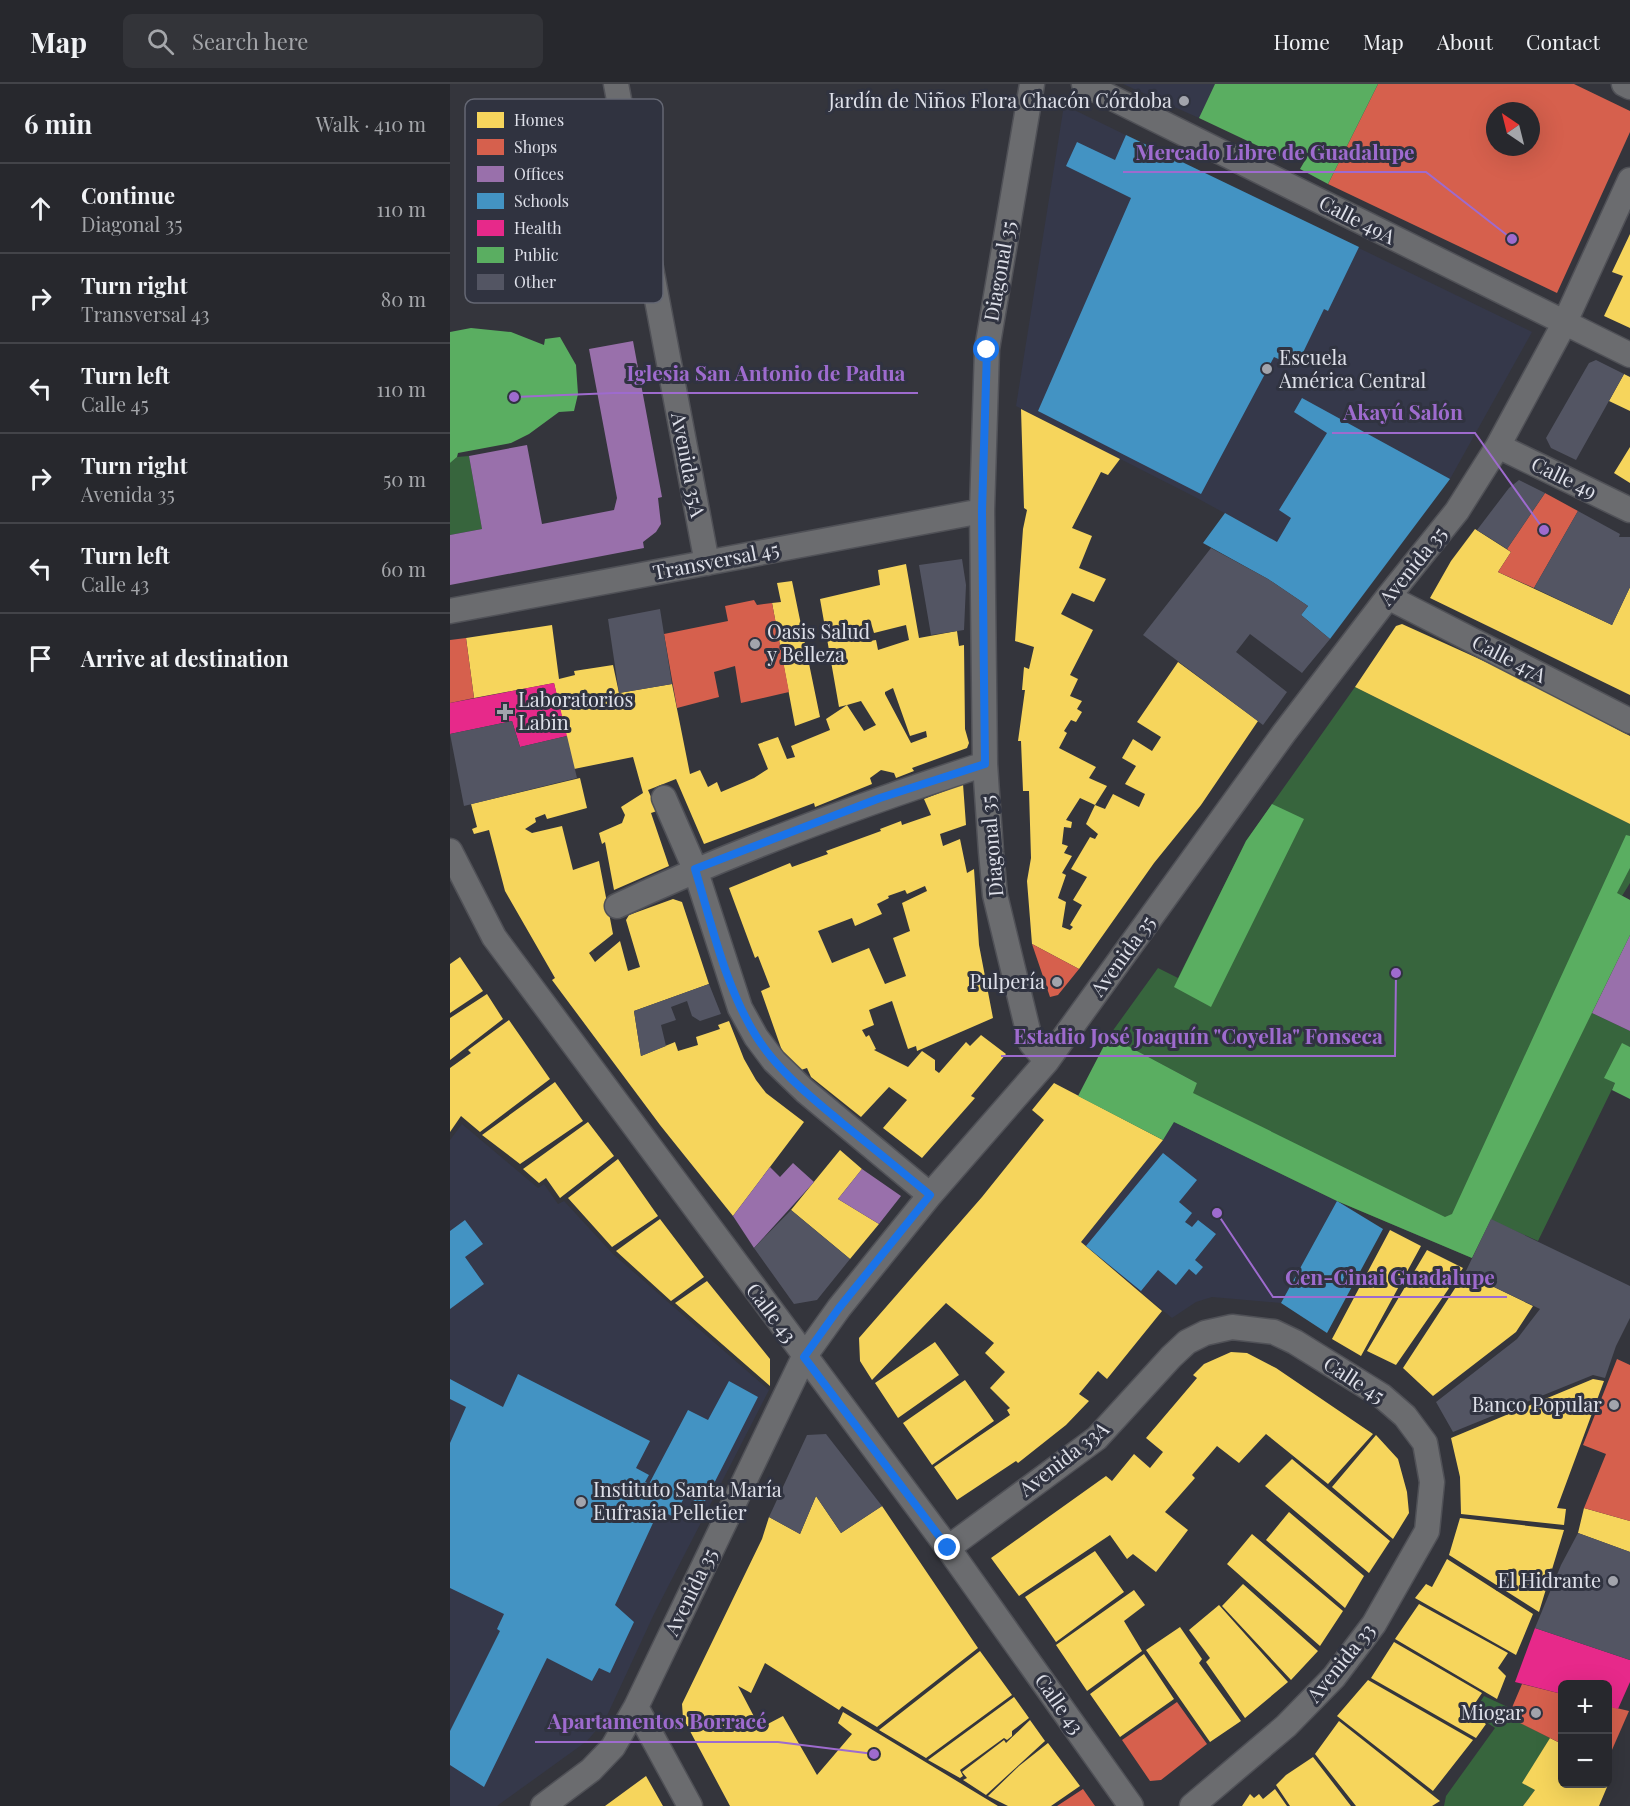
<!DOCTYPE html>
<html lang="en">
<head>
<meta charset="utf-8">
<style>
	body { margin:0; font-family:"Playfair Display",serif; background:#333439; color:#f1f3f6 }
	.controls { position:absolute; right:18px; bottom:18px; display:grid; overflow:hidden; border-radius:9px; box-shadow:0 6px 24px #0002 }
	.controls button { width:54px; height:54px; display:grid; place-items:center; padding:0; border:0; border-bottom:2px solid #434449; background:#27282d; color:#f1f3f6; font:30px sans-serif }
	.compass { position:absolute; left:1036px; top:18px; width:54px; height:54px; border-radius:50%; background:#27282d; box-shadow:0 6px 24px #0002; rotate:325deg }
	.stop { position:absolute; width:18px; height:18px; margin:-14px; border:4px solid #1a73e8; border-radius:50%; background:#fff }
	.stop.end { background:#1a73e8; border-color:#fff; box-shadow:0 2px 6px #0008 }
	.list { margin:0; padding:0; list-style:none }
	h2 { display:flex; justify-content:space-between; align-items:center; height:78px; margin:0; padding:0 24px; font-size:26px }
	h2 small { font-size:20px; font-weight:400; color:#a4a6aa }
	.list li { display:grid; grid-template-columns:39px 1fr auto; gap:18px; align-items:center; box-sizing:border-box; height:90px; padding:0 24px; border-top:2px solid #434449 }
	.list b { display:block; font-size:22px; white-space:nowrap }
	.list p { margin:0; font-size:20px; white-space:nowrap; color:#a4a6aa }
	.list em { font-size:20px; font-style:normal; color:#a4a6aa }
	.icon { flex:none; width:33px; height:33px; fill:none; stroke:currentColor; stroke-width:2; stroke-linecap:round; stroke-linejoin:round }
	.map { position:relative; flex:none; width:1180px; height:1722px; overflow:hidden }
	header { display:flex; align-items:center; gap:36px; box-sizing:border-box; height:84px; padding:0 30px; background:#27282d; border-bottom:2px solid #434449 }
	header strong { font-size:28px }
	nav { display:flex; gap:33px; margin-inline-start:auto; font-size:21px }
	.search { width:420px; height:54px; background:#333439; display:flex; align-items:center; gap:15px; box-sizing:border-box; padding:0 21px; border-radius:9px; color:#a4a6aa; font-size:22px }
	main { display:flex }
	aside { flex:1; background:#27282d }
	.map>svg:first-child { display:block }
	.built { fill:#35384a }
	.green { fill:#37653d }
	.homes { fill:#f6d55c; fill-rule:evenodd }
	.shops { fill:#d6604d; fill-rule:evenodd }
	.offices { fill:#9970ab }
	.schools { fill:#4393c3 }
	.health { fill:#e7298a }
	.public { fill:#5aae61 }
	.building { fill:#535563 }
	.lines { fill:none; stroke-linecap:round; stroke-linejoin:round }
	.minor-casing { stroke:#505157; stroke-width:27 }
	.minor { stroke:#6b6c6f; stroke-width:24 }
	.route { stroke:#1a73e8; stroke-width:8 }
	.poi-dot { fill:#a2a4ac; stroke:#303340; stroke-width:2 }
	.labels { text-anchor:middle; stroke-width:6; stroke-linejoin:round; paint-order:stroke }
	.poi-label { font-size:20px; fill:#dee0e9; stroke:#303340; text-anchor:end }
	.street-label { font-size:20px; fill:#dee0e9; stroke:#303340 }
	.key { fill:#303340; stroke:#646773; stroke-width:1.5 }
	.key-label { font-size:16px; fill:#dee0e9 }
	.leader { fill:none; stroke:#9e6bce; stroke-width:2 }
	.callout-dot { fill:#9e6bce; stroke:#303340; stroke-width:2 }
	.callout-label { font-size:21px; text-anchor:middle; font-weight:bold; fill:#9e6bce; stroke:#303340; stroke-width:6; stroke-linejoin:round; paint-order:stroke }
</style>
</head>
<body>
<header>
<strong>Map</strong>
<div class="search"><svg class="icon" aria-label="search" viewBox="0 0 24 24"><circle cx="10" cy="10" r="6"/><path d="M15 15l6 6"/></svg>Search here</div>
<nav><a>Home</a><a>Map</a><a>About</a><a>Contact</a></nav>
</header>
<main>
<aside>
<h2>6 min<small>Walk · 410 m</small></h2>
<ul class="list">
<li><svg class="icon" aria-label="ahead" viewBox="0 0 24 24"><path d="M12 20V5M6 11l6-6 6 6"/></svg><div><b>Continue</b><p>Diagonal 35</p></div><em>110 m</em></li>
<li><svg class="icon" aria-label="right" viewBox="0 0 24 24"><path d="M7 20v-9h11M14 6l5 5-5 5"/></svg><div><b>Turn right</b><p>Transversal 43</p></div><em>80 m</em></li>
<li><svg class="icon" aria-label="left" viewBox="0 0 24 24"><path d="M17 20v-9H6M10 6l-5 5 5 5"/></svg><div><b>Turn left</b><p>Calle 45</p></div><em>110 m</em></li>
<li><svg class="icon" aria-label="right" viewBox="0 0 24 24"><path d="M7 20v-9h11M14 6l5 5-5 5"/></svg><div><b>Turn right</b><p>Avenida 35</p></div><em>50 m</em></li>
<li><svg class="icon" aria-label="left" viewBox="0 0 24 24"><path d="M17 20v-9H6M10 6l-5 5 5 5"/></svg><div><b>Turn left</b><p>Calle 43</p></div><em>60 m</em></li>
<li><svg class="icon" aria-label="arrive" viewBox="0 0 24 24"><path d="M6 21V4h12l-3 4 3 4H6"/></svg><div><b>Arrive at destination</b></div></li>
</ul>
</aside>
<div class="map">
<svg width="1180" height="1722" viewBox="0 0 1180 1722">
	<rect width="100%" height="100%" fill="#34353c"/>
	<!-- built -->
	<path class="built" d="M673,0H765L749,34Z
		M614,21L1082,248L1000,395L908,516L827,458L747,414L566,322Z
		M724,1038L887,1117L831,1219L762,1213L746,1218L722,1234L631,1158L713,1056Z
		M12,1040L88,1104L94,1100L108,1120L114,1117L163,1170L319,1306L204,1530L155,1636L137,1657L47,1722H0V1056Z"/>
	<!-- green -->
	<path class="green" d="M19,372L32,445L0,451V379L7,373Z
		M905,603L1180,740V799L1172,812L1180,816V851L1142,929L1180,947V963L1172,960L1155,994L1165,999L1088,1157L1041,1136L1022,1174L887,1117L724,1038L747,999L659,952L708,884L728,894L796,757Z
		M1034,1612L1062,1625L1059,1633L1100,1654L1073,1699L1085,1706L1073,1722H994L996,1712L1045,1644L1023,1629Z"/>
	<!-- homes -->
	<path class="homes" d="M1180,150V244L1154,232L1173,192L1162,188Z
		M1174,290L1180,293V327L1159,317Z
		M571,325L670,375L658,391L651,388L622,444L642,452L629,484L656,495L644,518L622,509L611,530L643,546L620,591L628,595L620,612L632,617L627,625L632,628L626,638L621,636L614,647L617,649L609,664L646,683L639,694L657,702L645,721L630,714L616,736L622,738L621,744L614,743L612,760L618,762L614,769L622,772L612,789L616,791L608,814L616,818L612,843L620,846L623,843L620,841L632,821L623,816L637,793L621,785L640,753L645,755L648,750L636,740L645,721L655,725L663,710L689,723L695,710L675,700L686,682L672,674L683,655L702,667L711,653L687,638L728,578L808,637L751,721L704,779L629,885L582,860L577,797L581,774L579,707H573L571,657H568L575,606H572L574,583L579,585L584,563L565,557L573,445L577,426L574,424Z
		M1180,363V399L1164,389Z
		M1025,445L1061,468L1048,488L1162,541L1180,503V611L980,514L1001,477Z
		M456,480L469,554L507,547L509,562L514,561L515,645L519,659L517,664L462,684L464,687L446,694L444,689L431,686L420,694L422,700L365,723L364,719L254,760L226,695L198,706L207,727L201,729L219,782L164,806L155,758L152,760L149,749L172,739L175,731L171,723L193,709L183,673L124,685L104,599L24,614L16,554L102,541L109,595L125,591L124,587L163,581L169,609L222,600L240,690L250,686L258,703L267,698L271,708L304,694L318,685L308,660L328,653L337,675L345,673L341,662L380,646L376,635L397,621L389,623L370,515L430,501L428,486ZM421,539L424,549L456,541L459,556L428,566L426,556L419,557L416,541ZM443,604L460,652L476,647L477,653L461,659L435,610V608ZM411,617L426,641L414,647L397,621Z
		M342,497L370,633L345,642L322,519L331,518L327,499Z
		M952,540L1067,592L1180,652V740L905,603L946,542Z
		M130,694L137,724L97,735L95,730L85,734L86,738L75,745L82,749L112,742L123,786L149,777L163,850L139,869L145,878L170,857L178,887L190,883L176,836L179,831L223,815L232,818L259,900L184,927L191,972L225,958L228,967L248,961L246,953L270,945L268,941L279,937L294,975L306,996L316,1009L354,1038L283,1132L210,1041L102,896L105,894L55,807L39,746L24,750L22,745L27,743L21,720Z
		M513,700L516,741L490,750L493,762L510,755L517,789L524,785L529,861L543,934L467,967L466,962L458,965L442,917L419,926L424,941L412,946L416,953L419,951L426,965L424,966L458,983L472,967L485,976V986L489,989L516,958L520,962L531,951L556,970L521,1012L525,1014L472,1074L433,1044L457,1016L439,1003L411,1033L361,993L357,984L345,988L337,981L311,907L320,903L308,872L305,874L279,804L340,779L342,783L378,770L376,767L431,747L430,745L451,737L452,741L481,731L474,715ZM475,802L477,807L452,819L460,847L443,854L456,892L435,900L419,864L382,879L368,847L402,834L405,842L432,830L427,820L439,814L438,812L455,806L457,810Z
		M10,873L33,907L0,929V880Z
		M37,910L53,935L0,976V934Z
		M59,936L100,995L30,1048L11,1032L0,1048V984L21,969L18,966Z
		M105,998L133,1037L70,1080L32,1051Z
		M604,999L713,1056L631,1158L712,1227L657,1295L648,1287L629,1310L639,1317L616,1341L568,1379L566,1377L507,1416L484,1383L560,1331L557,1326L560,1324L540,1304L555,1288L535,1269L544,1259L496,1219L422,1296L410,1277L409,1254L532,1113L594,1036L582,1026Z
		M138,1038L164,1072L110,1114L96,1094L89,1099L73,1085Z
		M390,1066L412,1085L388,1115L429,1140L400,1175L341,1126Z
		M168,1075L208,1132L162,1163L118,1114Z
		M210,1135L254,1193L221,1217L166,1167Z
		M940,1146L971,1162L911,1272L882,1255Z
		M977,1166L1013,1184L946,1281L917,1267Z
		M1015,1189L1083,1222L1066,1248L983,1312L953,1284Z
		M257,1197L320,1275V1302L225,1219Z
		M485,1258L509,1291L448,1334L425,1299Z
		M781,1268L797,1269L826,1284L923,1350L878,1400L816,1350L789,1379L767,1362L742,1391L745,1394L715,1428L738,1446L706,1488L683,1470L677,1475L660,1451L569,1512L541,1474L656,1392L662,1397L684,1370L700,1384L713,1368L696,1354L747,1294L743,1291L754,1280Z
		M1143,1295L1154,1297L1107,1424L1116,1425L1114,1441L1011,1430L1010,1393L1001,1354Z
		M515,1296L544,1337L482,1381L453,1339Z
		M926,1351L948,1375L957,1408L959,1429L943,1455L882,1403Z
		M842,1375L940,1457L919,1489L815,1402Z
		M366,1412L391,1449L432,1422L528,1564L427,1643L392,1622L389,1626L315,1579L301,1609L288,1602L310,1644L333,1632L367,1691L402,1650L388,1639L393,1628L548,1722H280L233,1634L232,1620L312,1455L319,1433L350,1450Z
		M1134,1424L1180,1437V1468L1128,1449Z
		M839,1428L914,1492L895,1524L816,1456Z
		M1010,1434L1114,1446L1089,1528L999,1471Z
		M802,1450L893,1527L870,1562L777,1480Z
		M645,1467L674,1508L606,1558L575,1513Z
		M997,1475L1083,1530L1066,1571L965,1514L976,1500L982,1503Z
		M793,1500L868,1567L841,1596L772,1522Z
		M684,1506L695,1521L674,1537L692,1567L637,1607L606,1561Z
		M969,1520L1058,1569L1048,1584L1056,1592L1047,1615L945,1555Z
		M769,1521L838,1598L795,1634L756,1578L760,1574L739,1546Z
		M730,1543L752,1575L749,1579L791,1637L760,1658L696,1566Z
		M944,1558L1032,1609L1019,1628L1036,1640L1026,1654L921,1594Z
		M530,1567L562,1611L476,1674L429,1646Z
		M694,1570L724,1615L670,1653L640,1610Z
		M918,1596L1023,1656L983,1707L887,1632Z
		M564,1613L579,1634L562,1647V1652L557,1656L554,1654L510,1686L513,1692L510,1694L478,1676Z
		M580,1636L595,1657L536,1711L513,1696L517,1694L512,1688L554,1656L556,1659Z
		M889,1637L990,1717L982,1722H906L865,1670Z
		M1100,1654L1112,1660V1700H1150L1157,1703L1149,1722H1073L1085,1706L1072,1699Z
		M598,1659L630,1702L601,1722H558L538,1712L569,1682Z
		M863,1673L901,1722H840L826,1701L836,1691Z
		M196,1692L213,1722H155Z
		M825,1705L837,1722H792L800,1710L804,1714L809,1710L813,1715Z"/>
	<!-- shops -->
	<path class="shops" d="M928,0H1124L1180,27V48L1107,209L878,100ZM1045,27H1081V63H1045Z
		M1095,409L1128,427L1084,504L1048,488L1061,468L1057,465Z
		M304,516L307,521L322,519L339,608L291,619L285,582L264,588L269,613L227,624L214,550L278,537L275,522Z
		M16,554L24,614L0,619V556Z
		M582,860L629,885L608,911L600,913Z
		M1167,1275L1180,1281V1437L1134,1424L1156,1370L1133,1361Z
		M1072,1600L1112,1610V1660L1058,1633Z
		M727,1618L757,1660L711,1696L700,1697L672,1656Z
		M1158,1622L1179,1627L1158,1675Z
		M633,1705L645,1722H607Z"/>
	<!-- offices -->
	<path class="offices" d="M183,257L212,413L208,414L211,440L206,448L193,458L194,464L0,501V451L32,445L19,372L77,361L92,440L164,426L167,414L139,265Z
		M1180,851V947L1142,929Z
		M343,1079L364,1098L304,1164L283,1132L320,1083L330,1093Z
		M412,1085L451,1112L429,1140L388,1115Z"/>
	<!-- schools -->
	<path class="schools" d="M676,51L909,163L878,227L874,225L846,283L824,273L751,410L588,327L681,114L616,82L627,58L665,76Z
		M852,314L1000,395L880,555L851,531L858,522L818,495L753,459L775,429L827,458L841,434L829,426L877,349L844,328Z
		M713,1069L747,1096L729,1118L742,1129L735,1138L742,1143L748,1136L766,1150L745,1176L753,1183L746,1191L739,1185L726,1201L708,1186L691,1207L636,1162Z
		M887,1117L933,1145L877,1249L831,1219Z
		M15,1136L33,1160L15,1173L34,1200L0,1225V1147Z
		M68,1290L200,1357L186,1384L199,1391L195,1398L199,1400L238,1326L258,1336L279,1297L308,1313L253,1421L235,1412L224,1433L209,1426L165,1521L184,1538L160,1589L149,1584L142,1597L97,1574L34,1703L0,1681V1647L50,1547L47,1545L54,1530L0,1504V1359L16,1323L0,1315V1295L53,1323Z"/>
	<!-- health -->
	<path class="health" d="M104,599L117,652L70,663L62,637L0,650V619Z
		M1085,1544L1180,1576V1598L1168,1625L1158,1622V1600H1112V1610L1065,1598Z"/>
	<!-- public -->
	<path class="public" d="M765,0H928L878,100L850,85L860,68L838,76L749,34Z
		M21,244L61,248L94,261L95,255L110,253L126,281L128,310L124,327L109,328L79,350L61,359L8,369L7,373L0,379V248Z
		M822,720L854,735L761,923L724,903L796,757Z
		M1176,751L1180,752V784L1167,809L1180,816V851L1022,1174L887,1117L724,1038L713,1056L628,1012L659,952L747,999L743,1009L995,1133L1002,1130Z
		M1172,959L1180,963V1015L1162,1006L1165,999L1154,994Z"/>
	<!-- building -->
	<path class="building" d="M1146,276L1174,290L1126,376L1101,364L1096,354L1139,279Z
		M1069,396L1095,409L1057,465L1027,446L1059,404Z
		M1128,427L1170,450L1169,453H1180V503L1162,541L1084,504Z
		M761,464L818,495L858,522L851,531L880,555L852,589L800,550L786,568L837,608L813,641L693,551Z
		M512,475L516,501L514,546L481,551L469,481Z
		M210,525L222,600L169,609L158,535Z
		M62,637L70,663L117,652L127,694L14,722L0,650Z
		M259,900L271,930L250,937L242,932L237,917L221,923L226,936L211,941L216,962L191,972L184,927Z
		M341,1126L400,1175L367,1216L344,1220L304,1164Z
		M1041,1135L1180,1202V1234L1166,1262L1155,1294L1143,1291L1003,1348L986,1318L1067,1255L1090,1225L1015,1189Z
		M376,1350L432,1422L391,1449L366,1412L350,1450L319,1433L357,1351Z
		M1128,1449L1180,1468V1576L1085,1544L1111,1481Z"/>
	<g class="lines">
		<defs>
			<path id="minor" d="M166,0L257,479
				M582,0L537,265L532,427L535,680L541,768L545,811L581,959L597,977
				M634,0L1180,271
				M1174,0L1180,3
				M1048,362L1180,426
				M938,513L1180,637
				M0,527L532,427
				M214,714L245,785L290,924L306,953L324,977L355,1007L480,1111
				M0,767L44,853L498,1464L681,1722
				M167,822C286,766 409,721 535,680
				M498,1464L647,1354L721,1273L737,1258L755,1249L782,1243L824,1248L845,1258L932,1312L955,1332L975,1359L982,1398L977,1447L924,1540L884,1593L836,1642L742,1722
				M186,1623L240,1722
				M93,1722L141,1686L163,1663L186,1623L354,1273L389,1224L480,1111L597,977L834,649L938,513L1007,427L1048,362L1114,240L1180,96"/>
		</defs>
		<!-- minor casing -->
		<use href="#minor" class="minor-casing"/>
		<!-- minor -->
		<use href="#minor" class="minor"/>
	</g>
	<g class="lines">
		<!-- route -->
		<path class="route" d="M498,1464L354,1273L389,1224L480,1111C451,1087 422,1063 392,1039C361,1013 328,987 306,952C275,902 262,841 245,785L430,714L535,680L532,427L537,266"/>
	</g>
	<!-- markers -->
	<g class="poi-dot">
		<circle cx="734" cy="17" r="6"/>
		<circle cx="817" cy="285" r="6"/>
		<circle cx="305" cy="560" r="6"/>
		<path d="M52 619h6v6h6v6h-6v6h-6v-6h-6v-6h6z"/>
		<circle cx="607" cy="898" r="6"/>
		<circle cx="1164" cy="1321" r="6"/>
		<circle cx="131" cy="1418" r="6"/>
		<circle cx="1163" cy="1497" r="6"/>
		<circle cx="1086" cy="1629" r="6"/>
	</g>
	<g class="labels">
		<!-- poi labels -->
		<g class="poi-label">
			<text x="722" y="24">Jardín de Niños Flora Chacón Córdoba</text>
			<text x="829" y="281" text-anchor="start">Escuela<tspan x="829" dy="23">América Central</tspan></text>
			<text x="317" y="555" text-anchor="start">Oasis Salud<tspan x="317" dy="23">y Belleza</tspan></text>
			<text x="68" y="623" text-anchor="start">Laboratorios<tspan x="68" dy="23">Labin</tspan></text>
			<text x="595" y="905">Pulpería</text>
			<text x="1152" y="1328">Banco Popular</text>
			<text x="143" y="1413" text-anchor="start">Instituto Santa María<tspan x="143" dy="23">Eufrasia Pelletier</tspan></text>
			<text x="1151" y="1504">El Hidrante</text>
			<text x="1074" y="1636">Miogar</text>
		</g>
		<!-- street labels -->
		<g class="street-label">
			<text transform="translate(907 136) rotate(27)" y="7">Calle 49A</text>
			<text transform="translate(550 187) rotate(-80)" y="7">Diagonal 35</text>
			<text transform="translate(238 381) rotate(79)" y="7">Avenida 35A</text>
			<text transform="translate(1114 394) rotate(26)" y="7">Calle 49</text>
			<text transform="translate(266 477) rotate(-11)" y="7">Transversal 45</text>
			<text transform="translate(963 482) rotate(-51)" y="7">Avenida 35</text>
			<text transform="translate(1059 575) rotate(27)" y="7">Calle 47A</text>
			<text transform="translate(542 762) rotate(-95)" y="7">Diagonal 35</text>
			<text transform="translate(673 872) rotate(-54)" y="7">Avenida 35</text>
			<text transform="translate(321 1229) rotate(53)" y="7">Calle 43</text>
			<text transform="translate(904 1296) rotate(33)" y="7">Calle 45</text>
			<text transform="translate(614 1375) rotate(-38)" y="7">Avenida 33A</text>
			<text transform="translate(241 1508) rotate(-64)" y="7">Avenida 35</text>
			<text transform="translate(891 1579) rotate(-51)" y="7">Avenida 33</text>
			<text transform="translate(609 1620) rotate(55)" y="7">Calle 43</text>
		</g>
	</g>
	<!-- legend -->
	<rect x="15" y="15" width="198" height="204" rx="9" class="key"/>
	<rect x="27" y="28" width="27" height="16" fill="#f6d55c"/>
	<rect x="27" y="55" width="27" height="16" fill="#d6604d"/>
	<rect x="27" y="82" width="27" height="16" fill="#9970ab"/>
	<rect x="27" y="109" width="27" height="16" fill="#4393c3"/>
	<rect x="27" y="136" width="27" height="16" fill="#e7298a"/>
	<rect x="27" y="163" width="27" height="16" fill="#5aae61"/>
	<rect x="27" y="190" width="27" height="16" fill="#535563"/>
	<g class="key-label">
		<text x="64" y="42">Homes</text>
		<text x="64" y="69">Shops</text>
		<text x="64" y="96">Offices</text>
		<text x="64" y="123">Schools</text>
		<text x="64" y="150">Health</text>
		<text x="64" y="177">Public</text>
		<text x="64" y="204">Other</text>
	</g>
	<!-- callouts -->
	<path class="leader" d="M1062 155L976 88H673M64 313L164 309H468M1094 446L1025 349H882M946 889L945 972H551M767 1129L823 1213H1057M424 1670L328 1658H85"/>
	<g class="callout-dot">
		<circle cx="1062" cy="155" r="6"/>
		<circle cx="64" cy="313" r="6"/>
		<circle cx="1094" cy="446" r="6"/>
		<circle cx="946" cy="889" r="6"/>
		<circle cx="767" cy="1129" r="6"/>
		<circle cx="424" cy="1670" r="6"/>
	</g>
	<g class="callout-label">
		<text x="825" y="76">Mercado Libre de Guadalupe</text>
		<text x="316" y="297">Iglesia San Antonio de Padua</text>
		<text x="953" y="336">Akayú Salón</text>
		<text x="748" y="960">Estadio José Joaquín "Coyella" Fonseca</text>
		<text x="940" y="1201">Cen-Cinai Guadalupe</text>
		<text x="207" y="1645">Apartamentos Borracé</text>
	</g>
</svg>
<div class="controls">
<button>+</button>
<button>−</button>
</div>
<svg class="compass" viewBox="-18 -18 36 36"><path d="M0-13l5 13h-10z" fill="#e53935"/><path d="M0 13l5-13h-10z" fill="#a4a6aa"/></svg>
<div class="stop" style="left:537px;top:266px"></div>
<div class="stop end" style="left:498px;top:1464px"></div>
</div>
</main>
</body>
</html>
